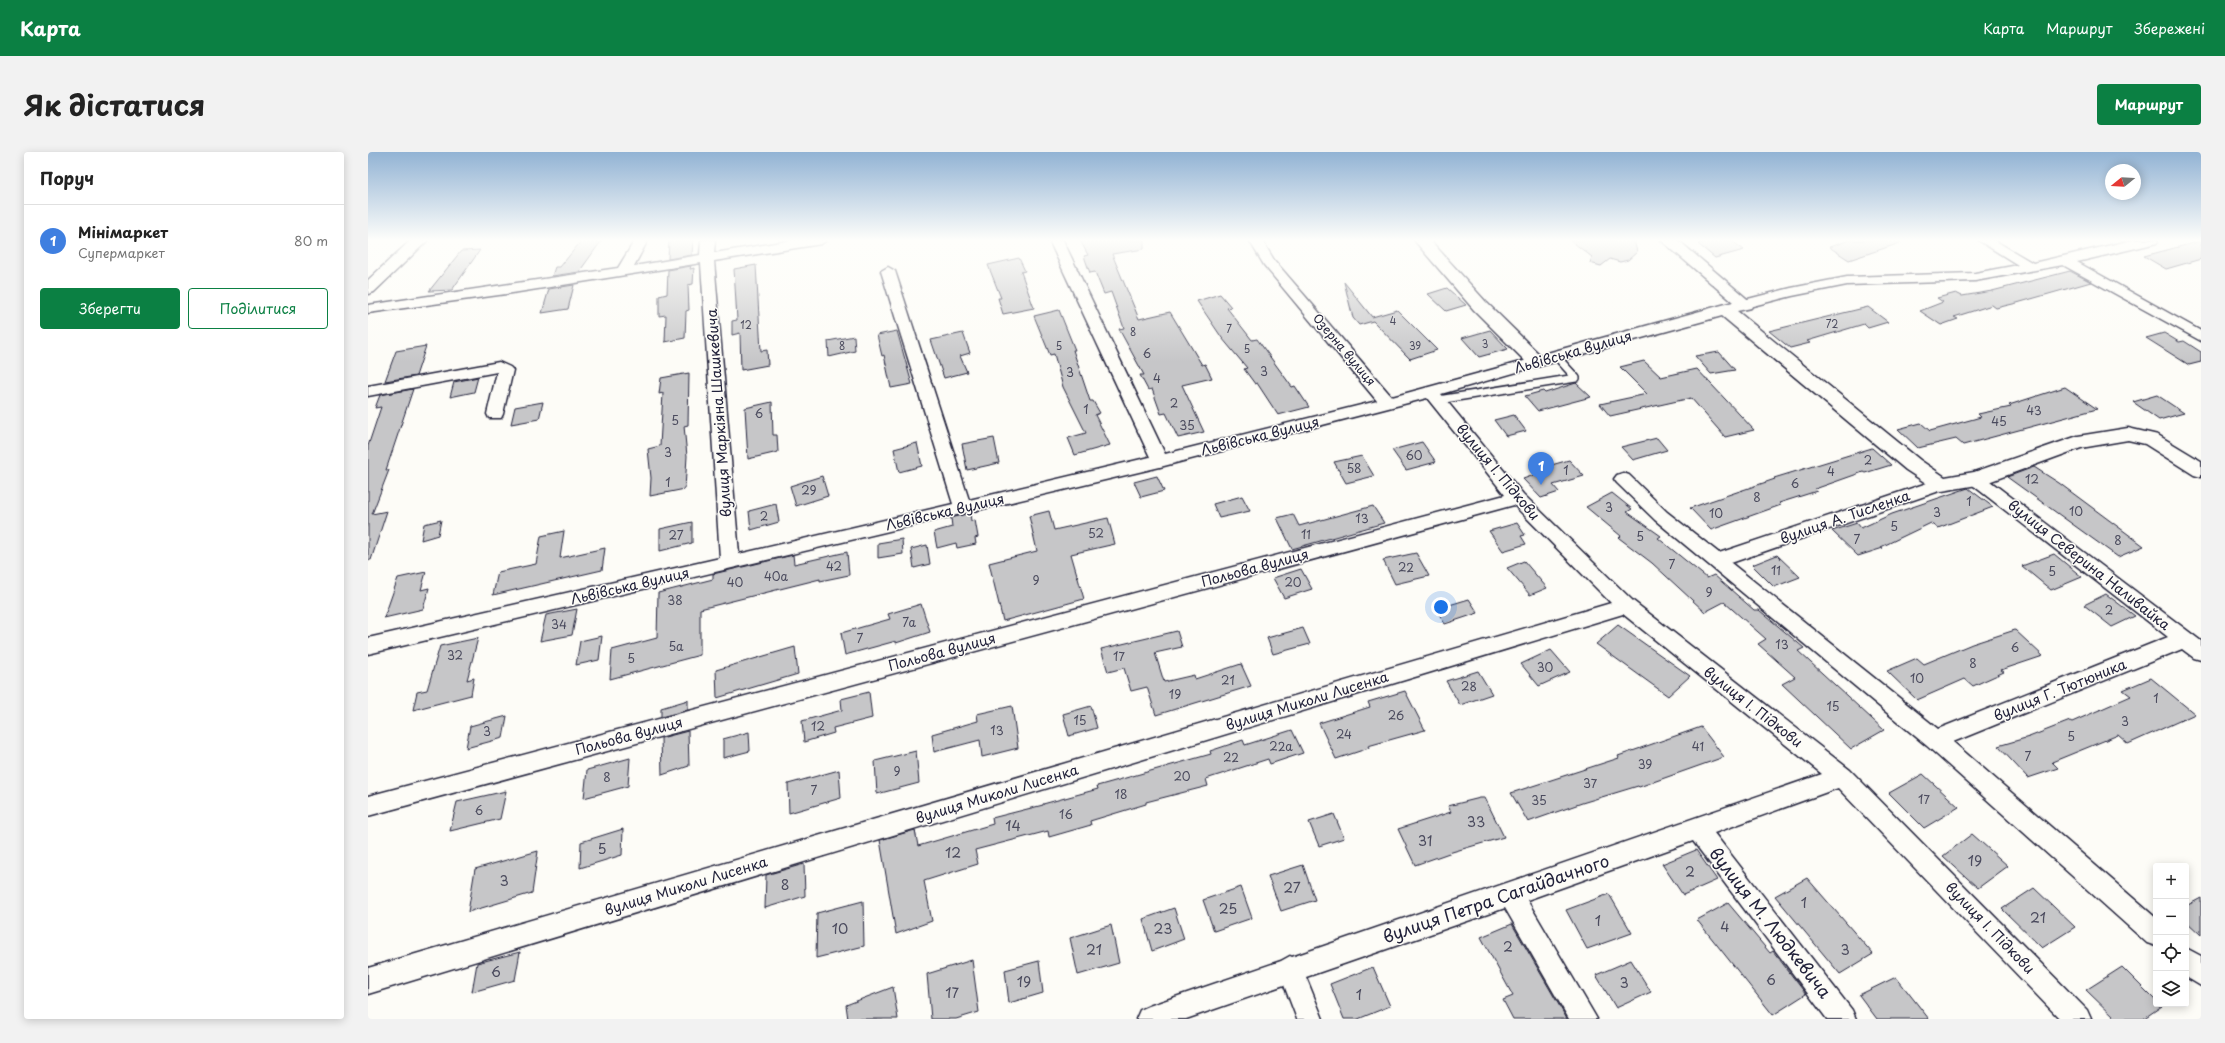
<!DOCTYPE html>
<html lang="uk">
<head>
<meta charset="utf-8">
<style>
	body { margin:0; font-family:"Playpen Sans",sans-serif; background:#f2f2f2; color:#222 }
	.controls { position:absolute; right:12px; bottom:12px; display:grid; overflow:hidden; border-radius:4px; box-shadow:0 2px 10px #0003 }
	.controls button { width:36px; height:36px; display:grid; place-items:center; padding:0; border:0; border-bottom:1px solid #e0e0e0; background:#fff; color:#222; font:20px sans-serif }
	.compass { position:absolute; left:1737px; top:12px; width:36px; height:36px; border-radius:50%; background:#fff; box-shadow:0 2px 10px #0003; rotate:252deg }
	.you { position:absolute; left:1073px; top:455px; width:14px; height:14px; margin:-10px; border:3px solid #fff; border-radius:50%; background:#1a73e8; box-shadow:0 0 0 6px #1a73e833 }
	.badge { display:grid; place-items:center; width:26px; height:26px; border-radius:50%; background:#0b8043; color:#fff; font-size:13px; font-weight:700 }
	.pin { position:absolute; translate:-50% -33px; filter:drop-shadow(0 1px 2px #0008) }
	.pin::after { content:''; position:absolute; top:21px; width:14px; height:12px; background:inherit; clip-path:polygon(0 0,100% 0,50% 100%) }
	.list { margin:0; padding:0; list-style:none }
	h2 { display:flex; justify-content:space-between; align-items:center; height:52px; margin:0; padding:0 16px; font-size:17px }
	h2 small { font-size:13px; font-weight:400; color:#767676 }
	.list li { display:grid; grid-template-columns:26px 1fr auto; gap:12px; align-items:center; box-sizing:border-box; height:72px; padding:0 16px; border-top:1px solid #e0e0e0 }
	.list b { display:block; font-size:15px; white-space:nowrap }
	.list p { margin:0; font-size:13px; white-space:nowrap; color:#767676 }
	.list em { font-size:13px; font-style:normal; color:#767676 }
	.actions { display:flex; gap:8px; padding:12px 16px }
	.actions a { flex:1; padding:9px 0; border:1px solid #0b8043; border-radius:4px; text-align:center; font-size:14px; color:#0b8043 }
	.actions .main { background:#0b8043; color:#fff }
	.icon { flex:none; width:22px; height:22px; fill:none; stroke:currentColor; stroke-width:2; stroke-linecap:round; stroke-linejoin:round }
	.map { position:relative; flex:none; width:1833px; height:867px; overflow:hidden; border-radius:4px }
	header { display:flex; align-items:center; gap:24px; box-sizing:border-box; height:56px; padding:0 20px; background:#0b8043; color:#fff }
	header strong { font-size:19px }
	nav { display:flex; gap:22px; margin-inline-start:auto; font-size:14px }
	.intro { display:flex; align-items:center; justify-content:space-between; box-sizing:border-box; height:96px; padding:0 24px }
	h1 { margin:0; font-size:28px }
	.button { padding:10px 18px; border-radius:4px; background:#0b8043; color:#fff; font-size:14px; font-weight:700 }
	main { display:flex; gap:24px; padding:0 24px }
	aside { flex:1; background:#fff; border-radius:4px; box-shadow:0 2px 10px #0003 }
	.map>svg:first-child { display:block }
	.building { fill:#c6c6c8; stroke:#22223b }
	.lines { fill:none; stroke-linecap:round; stroke-linejoin:round }
	.service-casing { stroke:#22223b; stroke-width:10 }
	.minor-casing { stroke:#22223b; stroke-width:3 }
	.tertiary-casing { stroke:#22223b; stroke-width:3 }
	.service { stroke:#fdfcf7; stroke-width:7 }
	.minor { fill:#fdfcf7; fill-rule:evenodd }
	.tertiary { fill:#fdfcf7; fill-rule:evenodd }
	.labels { text-anchor:middle; stroke-width:3; stroke-linejoin:round; paint-order:stroke }
	.far-number-label { font-size:10px; fill:#4b4b5e }
	.far-street-label { font-size:12px; fill:#22223b; stroke:#fdfcf7 }
	.number-label { font-size:12px; fill:#4b4b5e }
	.street-label { font-size:14px; fill:#22223b; stroke:#fdfcf7 }
	.near-number-label { font-size:14px; fill:#4b4b5e }
	.near-street-label { font-size:17px; fill:#22223b; stroke:#fdfcf7 }
</style>
</head>
<body>
<header>
<strong>Карта</strong>
<nav><a>Карта</a><a>Маршрут</a><a>Збережені</a></nav>
</header>
<div class="intro"><h1>Як дістатися</h1><a class="button">Маршрут</a></div>
<main>
<aside>
<h2>Поруч<small></small></h2>
<ul class="list">
<li><span class="badge" style="background:#3f7fe0">1</span><div><b>Мінімаркет</b><p>Супермаркет</p></div><em>80 m</em></li>
</ul>
<div class="actions"><a class="main">Зберегти</a><a>Поділитися</a></div>
</aside>
<div class="map">
<svg width="1833" height="867" viewBox="0 0 1833 867">
	<rect width="100%" height="100%" fill="#fdfcf7"/>
	<filter id="ink" filterUnits="userSpaceOnUse"><feTurbulence type="fractalNoise" baseFrequency=".025" numOctaves="2"/><feDisplacementMap in="SourceGraphic" scale="8" xChannelSelector="R" yChannelSelector="G"/><feConvolveMatrix kernelMatrix="1 2 1 2 8 2 1 2 1" color-interpolation-filters="sRGB"/></filter>
	<g filter="url(#ink)">
		<!-- building -->
		<path class="building" d="M214,88H234L211,120L184,124L187,115H192Z
			M301,88H325L324,103L300,107Z
			M712,88H776V97L744,102L771,167L802,160L834,213L837,212L844,226L814,233L836,280L810,286L798,261L793,262L784,237L780,238L772,223H776L751,177L756,176L743,140L736,142L727,120L722,121L716,104L720,103Z
			M1202,88H1266L1269,100L1260,108L1252,110L1242,107L1233,114L1222,111L1224,105Z
			M1345,88H1363L1376,98L1347,106L1330,92Z
			M1482,88H1531L1532,91L1481,108L1461,95Z
			M1833,89V107L1798,117L1776,104Z
			M112,98L84,138L61,139L93,99Z
			M651,106L657,119L653,120L666,156L635,162L630,146H633L620,113Z
			M388,113L393,199L399,198L400,213L373,218L372,181L364,183V169L369,168L366,117Z
			M323,114L322,117L326,116L325,132L320,133L321,158L318,159L317,186L297,190L298,163L291,164V144L299,142L300,118Z
			M1702,119L1723,130L1649,151L1628,156L1624,153L1586,165L1590,167L1573,173L1552,159L1575,150L1569,146L1588,141L1594,144L1624,139Z
			M976,130L1004,165L1029,158L1069,198L1042,207L1005,169L991,173L985,166Z
			M206,133L200,157L174,161L181,137Z
			M1079,136L1098,153L1078,159L1060,142Z
			M852,142L863,155L859,156L884,188L889,187L924,235L927,234L941,255L910,263L889,231L887,232L876,217L879,216L854,186L829,149Z
			M1500,155L1520,170L1500,176L1496,172L1439,189L1442,191L1422,196L1401,179Z
			M691,158L707,198H705L722,249H725L732,261L727,263L742,293L707,303L700,286L718,281L695,235L686,202L682,203L666,164Z
			M1122,178L1140,197L1111,205L1094,186Z
			M529,179L544,232L523,236L516,203L514,204L509,183Z
			M595,181L602,201L592,204L599,220L576,226L563,188Z
			M1796,181L1811,190L1816,189L1833,200V210L1821,213L1778,186Z
			M486,184L487,199L461,205L460,189Z
			M58,194L48,224L17,229L28,199Z
			M1351,200L1367,218L1343,222L1327,204Z
			M1276,209L1293,225L1329,217L1386,278L1357,285L1323,246L1242,264L1232,252L1279,242L1252,215Z
			M321,221L320,273L316,274L319,304L317,337L282,344L283,326L280,297L292,294L295,241L291,242L293,226Z
			M110,225L106,240L82,245L86,230Z
			M1208,231L1223,245L1170,259L1157,244L1175,239L1177,241Z
			M1697,235L1729,257L1595,293L1588,287L1550,296L1530,277L1553,271L1562,279L1613,265L1610,262L1643,255L1641,253Z
			M45,237L18,318H21L4,362L19,359L3,408H0V294L13,255L7,256L12,243Z
			M1789,243L1816,261L1791,268L1765,250Z
			M175,250L171,267L143,272L147,255Z
			M404,250L405,283H409L410,300L380,307L377,256Z
			M1146,263L1158,279L1138,284L1126,268Z
			M626,286L631,311L599,318L594,292Z
			M1289,286L1299,298L1265,308L1253,295Z
			M1054,290L1068,310L1038,318L1024,298Z
			M549,291L554,314L531,320L526,297Z
			M1504,296L1523,313L1497,321L1495,320L1447,337L1449,339L1411,351L1413,353L1343,378L1322,356L1407,327L1406,326Z
			M994,304L1006,324L978,331L966,310Z
			M1201,308L1216,324L1185,333L1191,340L1173,346L1155,327L1183,317L1180,314Z
			M1666,315L1691,331L1776,394L1750,405L1639,325Z
			M454,324L460,344L428,354L422,334Z
			M789,324L796,339L773,345L766,330Z
			M1600,336L1625,355L1570,376L1563,371L1513,395L1515,396L1490,404L1464,379L1489,371L1493,376L1524,362Z
			M1244,341L1264,357L1259,360L1293,384L1290,386L1339,426L1346,423L1386,458H1391L1436,496L1430,499L1516,578L1483,597L1414,532L1427,525L1390,492L1398,487L1356,450L1337,460L1284,411L1251,386L1253,384L1218,355Z
			M874,344L882,359L851,366L845,352Z
			M408,352L411,370L383,378L381,359Z
			M1005,354L1016,371L924,397L909,366L925,362L931,374Z
			M681,359L686,378L740,366L747,392L703,402L716,447L635,469L621,411L669,399L661,364Z
			M602,361L603,369L607,368L610,385L607,386L608,392L589,396L588,391L569,396L566,380L584,375L583,366Z
			M73,368L70,383L53,388L56,372Z
			M324,370V391L292,399V377Z
			M1149,371L1157,383L1153,384L1158,392L1135,399L1121,379Z
			M196,379L192,406L237,396L234,418L125,443L130,420L168,412L173,384Z
			M534,387L535,402L510,406V391Z
			M559,393L562,412L546,416L543,397Z
			M479,400L481,423L452,429V427L332,457V503L242,527L244,498L289,486L290,441L345,427V422L425,403L426,412Z
			M1048,401L1061,424L1027,432L1015,408Z
			M1686,402L1714,425L1683,438L1654,414Z
			M1409,403L1432,425L1406,435L1384,413Z
			M1156,409L1179,436L1162,443L1139,416Z
			M933,417L944,437L916,446L905,426Z
			M58,420L53,438L61,436L55,457L16,466L30,426Z
			M1738,442L1767,464L1744,475L1716,453Z
			M1101,447L1110,461L1077,472L1068,457Z
			M553,452L562,480L528,491V489L477,503L473,481L522,467L520,462Z
			M209,457L204,483L172,489L178,463Z
			M1250,473L1322,524L1300,544L1228,492Z
			M935,476L942,492L905,502L899,486Z
			M1647,478L1675,504L1633,518L1636,520L1605,534L1597,527L1549,548L1519,519L1549,506L1556,512L1604,492Z
			M809,479L814,495L787,501L796,530L826,523L827,527L873,512L883,534L788,563L779,535L763,539L756,516L740,520L733,497Z
			M234,484L231,508L208,513L212,489Z
			M110,486L99,528L106,526L103,543L45,558L49,540L59,538L72,494Z
			M427,495L430,522L349,546L348,518Z
			M1183,498L1202,520L1171,534L1153,512Z
			M1110,519L1124,542L1092,553L1078,529Z
			M1783,526L1827,562L1760,592L1750,583L1684,610L1690,616L1660,626L1630,594L1661,585L1702,569L1704,570L1763,544L1755,538Z
			M1037,539L1057,578L1000,594L1001,596L968,607L951,571L1002,555L1000,550Z
			M501,540L504,566L465,576L466,581L436,590L434,569L474,558L473,547Z
			M320,548V558L293,565V556Z
			M644,554L650,596L614,605L612,588L566,600L564,582L610,569L609,562Z
			M723,554L729,576L701,584L695,562Z
			M139,564L135,586L98,596L102,574Z
			M1333,575L1356,605L1271,635L1270,634L1214,651L1160,670L1143,641L1251,606L1250,604Z
			M924,578L935,601L902,612L900,607L838,627L840,634L778,650V652L722,669L723,673L681,685L680,679L607,698L610,712L556,729L564,769L528,782L512,688L547,678L550,694L625,672L624,666L675,653V652L730,637L729,634L843,602L842,599L875,588L877,593Z
			M320,579L321,614L294,623L293,586Z
			M381,580L382,599L355,606V587Z
			M548,599L551,631L509,642L507,609Z
			M262,606L260,634L216,646L219,618Z
			M471,618L473,646L421,661L420,632Z
			M1555,622L1591,655L1556,676L1521,641Z
			M138,639L132,667L82,679L89,650Z
			M1112,646H1117L1136,685L1084,700L1047,713L1030,677L1083,660L1080,654Z
			M966,662L976,686L951,694L941,670Z
			M255,677L254,703L212,716L213,690Z
			M1604,682L1640,714L1610,736L1575,704Z
			M1328,698L1349,728L1315,743L1294,712Z
			M170,699L164,741L100,760L107,717Z
			M436,712L437,744L397,756L398,723Z
			M935,713L947,748L913,759L900,724Z
			M1439,726L1505,802L1472,822L1407,744Z
			M873,735L884,766L846,779L835,748Z
			M1666,736L1707,775L1674,796L1634,757Z
			M1241,742L1264,781L1219,797L1198,758Z
			M1833,746V783L1818,769V754Z
			M495,749L496,794L448,806L449,761Z
			M1360,751L1402,801L1405,799L1438,842L1405,863L1329,768Z
			M806,756L816,787L784,799L775,767Z
			M1144,772L1199,867H1145L1135,848L1145,844L1113,785Z
			M743,773L751,811L710,823L702,786Z
			M152,800L147,828L104,840L109,811Z
			M604,808L611,860L588,867H563L559,822Z
			M1263,808L1283,840L1248,856L1228,823Z
			M671,809L675,841L641,851L637,818Z
			M1005,815L1022,854L990,867H976L962,832Z
			M1754,815L1788,849V852L1794,854L1775,867H1748L1718,838Z
			M1528,825L1561,867H1509L1491,843Z
			M525,835L530,867H480L478,853Z"/>
		<g class="lines">
			<defs>
				<path id="service" d="M1070,248L1208,226L1188,204"/>
				<path id="minor" d="M267,88H280L266,114L332,103L333,88H347L346,101L425,88H459L453,92L346,109L371,402L585,352L513,119L520,115L527,119L601,348L782,305L681,88H695L797,302L1009,249L896,113L881,88H894L906,108L1024,245L1163,207H1173L1176,210L1173,213L1073,242L1155,342L1265,449L1482,618L1719,858L1723,867H1692L1470,636L1346,681L1484,858L1488,867H1459L1325,689L1159,748L1229,867H1201L1137,756L938,825L955,867H929L916,833L818,867H768L772,858L781,854L913,809L922,804L924,805L1454,622L1255,462L0,842V816L1243,451L1146,353L0,664V644L1137,343L1059,246L792,315L0,502V486L352,406L333,111L138,142L0,161V153L250,116Z
					M1610,88H1626L1665,111L1765,88H1790L1789,91L1709,110L1833,179V189L1695,113L1607,129L1479,133L1424,144L1377,156L1370,152L1372,149L1423,136L1479,125L1607,121L1650,113Z
					M131,210L142,215L145,218L135,262L133,266H121L119,262L129,220L0,244V234Z
					M1255,321L1261,323L1299,360L1351,401L1568,328L1574,326L1580,328L1583,332L1580,336L1363,411L1570,577L1800,485L1602,331L1599,327L1602,323L1608,321L1614,323L1833,489V508L1826,506L1814,497L1585,590L1788,766V794L1779,791L1559,594L1287,368L1249,331L1246,327L1249,323Z
					M1818,796L1833,804V834L1818,825Z"/>
				<path id="tertiary" d="M43,88H60L6,140L0,142V128Z
					M1046,88H1062L1118,150L1172,203L1365,150L1293,88H1310L1385,152L1383,156L1369,159L1552,308L1577,325L1606,320L1710,284L1760,276L1790,283L1833,309V325L1826,323L1777,292L1760,288L1713,296L1615,332L1574,339L1567,337L1538,318L1354,164L1168,215L1162,214L1106,158Z"/>
			</defs>
			<!-- service casing -->
			<use href="#service" class="service-casing"/>
			<!-- minor casing -->
			<use href="#minor" class="minor-casing"/>
			<!-- tertiary casing -->
			<use href="#tertiary" class="tertiary-casing"/>
			<!-- service -->
			<use href="#service" class="service"/>
			<!-- minor -->
			<use href="#minor" class="minor"/>
			<!-- tertiary -->
			<use href="#tertiary" class="tertiary"/>
		</g>
	</g>
	<!-- sky -->
	<linearGradient id="sky" x2="0" y2="1"><stop stop-color="#92b3d4"/><stop offset="0.42" stop-color="#fefefb"/><stop offset="1" stop-color="#fefefb" stop-opacity="0"/></linearGradient>
	<rect width="1833" height="210" fill="url(#sky)"/>
	<g class="labels">
		<!-- far-number labels -->
		<g class="far-number-label">
			<text x="1025" y="173">4</text>
			<text x="1464" y="176">72</text>
			<text x="378" y="177">12</text>
			<text x="861" y="181">7</text>
			<text x="765" y="184">8</text>
			<text x="1117" y="196">3</text>
			<text x="474" y="198">8</text>
			<text x="691" y="198">5</text>
			<text x="1047" y="198">39</text>
			<text x="879" y="201">5</text>
		</g>
		<!-- far-street labels -->
		<g class="far-street-label">
			<text transform="translate(976 198) rotate(50)" y="4">Озерна вулиця</text>
		</g>
		<!-- number labels -->
		<g class="number-label">
			<text x="779" y="206">6</text>
			<text x="896" y="224">3</text>
			<text x="702" y="225">3</text>
			<text x="789" y="231">4</text>
			<text x="806" y="256">2</text>
			<text x="718" y="262">1</text>
			<text x="1666" y="263">43</text>
			<text x="391" y="266">6</text>
			<text x="307" y="273">5</text>
			<text x="1631" y="274">45</text>
			<text x="819" y="278">35</text>
			<text x="300" y="305">3</text>
			<text x="1046" y="308">60</text>
			<text x="1500" y="313">2</text>
			<text x="986" y="321">58</text>
			<text x="1198" y="323">1</text>
			<text x="1463" y="324">4</text>
			<text x="1664" y="332">12</text>
			<text x="300" y="335">1</text>
			<text x="1427" y="336">6</text>
			<text x="441" y="343">29</text>
			<text x="1389" y="350">8</text>
			<text x="1601" y="354">1</text>
			<text x="1241" y="360">3</text>
			<text x="1708" y="364">10</text>
			<text x="1569" y="365">3</text>
			<text x="1348" y="366">10</text>
			<text x="396" y="369">2</text>
			<text x="994" y="371">13</text>
			<text x="1526" y="379">5</text>
			<text x="728" y="386">52</text>
			<text x="938" y="387">11</text>
			<text x="308" y="388">27</text>
			<text x="1272" y="389">5</text>
			<text x="1489" y="392">7</text>
			<text x="1750" y="393">8</text>
			<text x="1304" y="417">7</text>
			<text x="466" y="419">42</text>
			<text x="1038" y="420">22</text>
			<text x="1408" y="423">11</text>
			<text x="1684" y="424">5</text>
			<text x="408" y="429">40а</text>
			<text x="668" y="433">9</text>
			<text x="367" y="435">40</text>
			<text x="925" y="435">20</text>
			<text x="1341" y="445">9</text>
			<text x="307" y="453">38</text>
			<text x="1741" y="463">2</text>
			<text x="541" y="475">7а</text>
			<text x="191" y="477">34</text>
			<text x="492" y="491">7</text>
			<text x="1414" y="497">13</text>
			<text x="308" y="499">5а</text>
			<text x="1647" y="500">6</text>
			<text x="87" y="508">32</text>
			<text x="751" y="509">17</text>
			<text x="263" y="511">5</text>
			<text x="1605" y="516">8</text>
			<text x="1177" y="520">30</text>
			<text x="1549" y="531">10</text>
			<text x="860" y="533">21</text>
			<text x="1101" y="539">28</text>
			<text x="807" y="547">19</text>
			<text x="1788" y="551">1</text>
			<text x="1465" y="559">15</text>
			<text x="1028" y="568">26</text>
			<text x="712" y="573">15</text>
			<text x="1757" y="574">3</text>
			<text x="450" y="579">12</text>
			<text x="629" y="583">13</text>
			<text x="119" y="584">3</text>
			<text x="976" y="587">24</text>
			<text x="1703" y="589">5</text>
			<text x="913" y="599">22а</text>
			<text x="1330" y="599">41</text>
			<text x="1660" y="609">7</text>
			<text x="863" y="610">22</text>
			<text x="1277" y="617">39</text>
			<text x="529" y="624">9</text>
			<text x="814" y="629">20</text>
			<text x="239" y="630">8</text>
			<text x="1222" y="636">37</text>
			<text x="446" y="643">7</text>
			<text x="753" y="647">18</text>
			<text x="1556" y="652">17</text>
			<text x="1171" y="653">35</text>
			<text x="111" y="663">6</text>
			<text x="698" y="667">16</text>
		</g>
		<!-- street labels -->
		<g class="street-label">
			<text transform="translate(1205 200) rotate(-16)" y="5">Львівська вулиця</text>
			<text transform="translate(351 261) rotate(-94)" y="5">вулиця Маркіяна Шашкевича</text>
			<text transform="translate(892 284) rotate(-14)" y="5">Львівська вулиця</text>
			<text transform="translate(1130 320) rotate(50)" y="5">вулиця І. Підкови</text>
			<text transform="translate(577 360) rotate(-13)" y="5">Львівська вулиця</text>
			<text transform="translate(1477 365) rotate(-19)" y="5">вулиця А. Тисленка</text>
			<text transform="translate(1721 413) rotate(38)" y="5">вулиця Северина Наливайка</text>
			<text transform="translate(887 416) rotate(-15)" y="5">Польова вулиця</text>
			<text transform="translate(262 434) rotate(-13)" y="5">Львівська вулиця</text>
			<text transform="translate(574 500) rotate(-15)" y="5">Польова вулиця</text>
			<text transform="translate(1692 538) rotate(-22)" y="5">вулиця Г. Тютюника</text>
			<text transform="translate(939 549) rotate(-17)" y="5">вулиця Миколи Лисенка</text>
			<text transform="translate(1385 555) rotate(38)" y="5">вулиця І. Підкови</text>
			<text transform="translate(261 584) rotate(-15)" y="5">Польова вулиця</text>
			<text transform="translate(629 642) rotate(-17)" y="5">вулиця Миколи Лисенка</text>
			<text transform="translate(318 734) rotate(-17)" y="5">вулиця Миколи Лисенка</text>
			<text transform="translate(1622 776) rotate(46)" y="5">вулиця І. Підкови</text>
		</g>
		<!-- near-number labels -->
		<g class="near-number-label">
			<text x="1108" y="675">33</text>
			<text x="645" y="679">14</text>
			<text x="1057" y="694">31</text>
			<text x="234" y="702">5</text>
			<text x="585" y="706">12</text>
			<text x="1607" y="714">19</text>
			<text x="1322" y="725">2</text>
			<text x="136" y="734">3</text>
			<text x="417" y="738">8</text>
			<text x="924" y="741">27</text>
			<text x="1436" y="756">1</text>
			<text x="860" y="762">25</text>
			<text x="1670" y="771">21</text>
			<text x="1230" y="774">1</text>
			<text x="1357" y="780">4</text>
			<text x="472" y="782">10</text>
			<text x="795" y="782">23</text>
			<text x="1140" y="800">2</text>
			<text x="726" y="803">21</text>
			<text x="1477" y="803">3</text>
			<text x="128" y="825">6</text>
			<text x="1403" y="833">6</text>
			<text x="656" y="835">19</text>
			<text x="1256" y="836">3</text>
			<text x="584" y="846">17</text>
			<text x="991" y="848">1</text>
		</g>
		<!-- near-street labels -->
		<g class="near-street-label">
			<text transform="translate(1128 747) rotate(-19)" y="6">вулиця Петра Сагайдачного</text>
			<text transform="translate(1402 771) rotate(52)" y="6">вулиця М. Людкевича</text>
		</g>
	</g>
</svg>
<div class="controls">
<button>+</button>
<button>−</button>
<button><svg class="icon" aria-label="locate" viewBox="0 0 24 24"><circle cx="12" cy="12" r="6"/><path d="M12 2v4M12 18v4M2 12h4M18 12h4"/></svg></button>
<button><svg class="icon" aria-label="layers" viewBox="0 0 24 24"><path d="M12 4l9 5-9 5-9-5zM3 14l9 5 9-5"/></svg></button>
</div>
<svg class="compass" viewBox="-18 -18 36 36"><path d="M0-13l5 13h-10z" fill="#e53935"/><path d="M0 13l5-13h-10z" fill="#767676"/></svg>
<div class="you"></div>
<div class="pin badge" style="left:1173px;top:333px;background:#3f7fe0">1</div>
</div>
</main>
</body>
</html>
